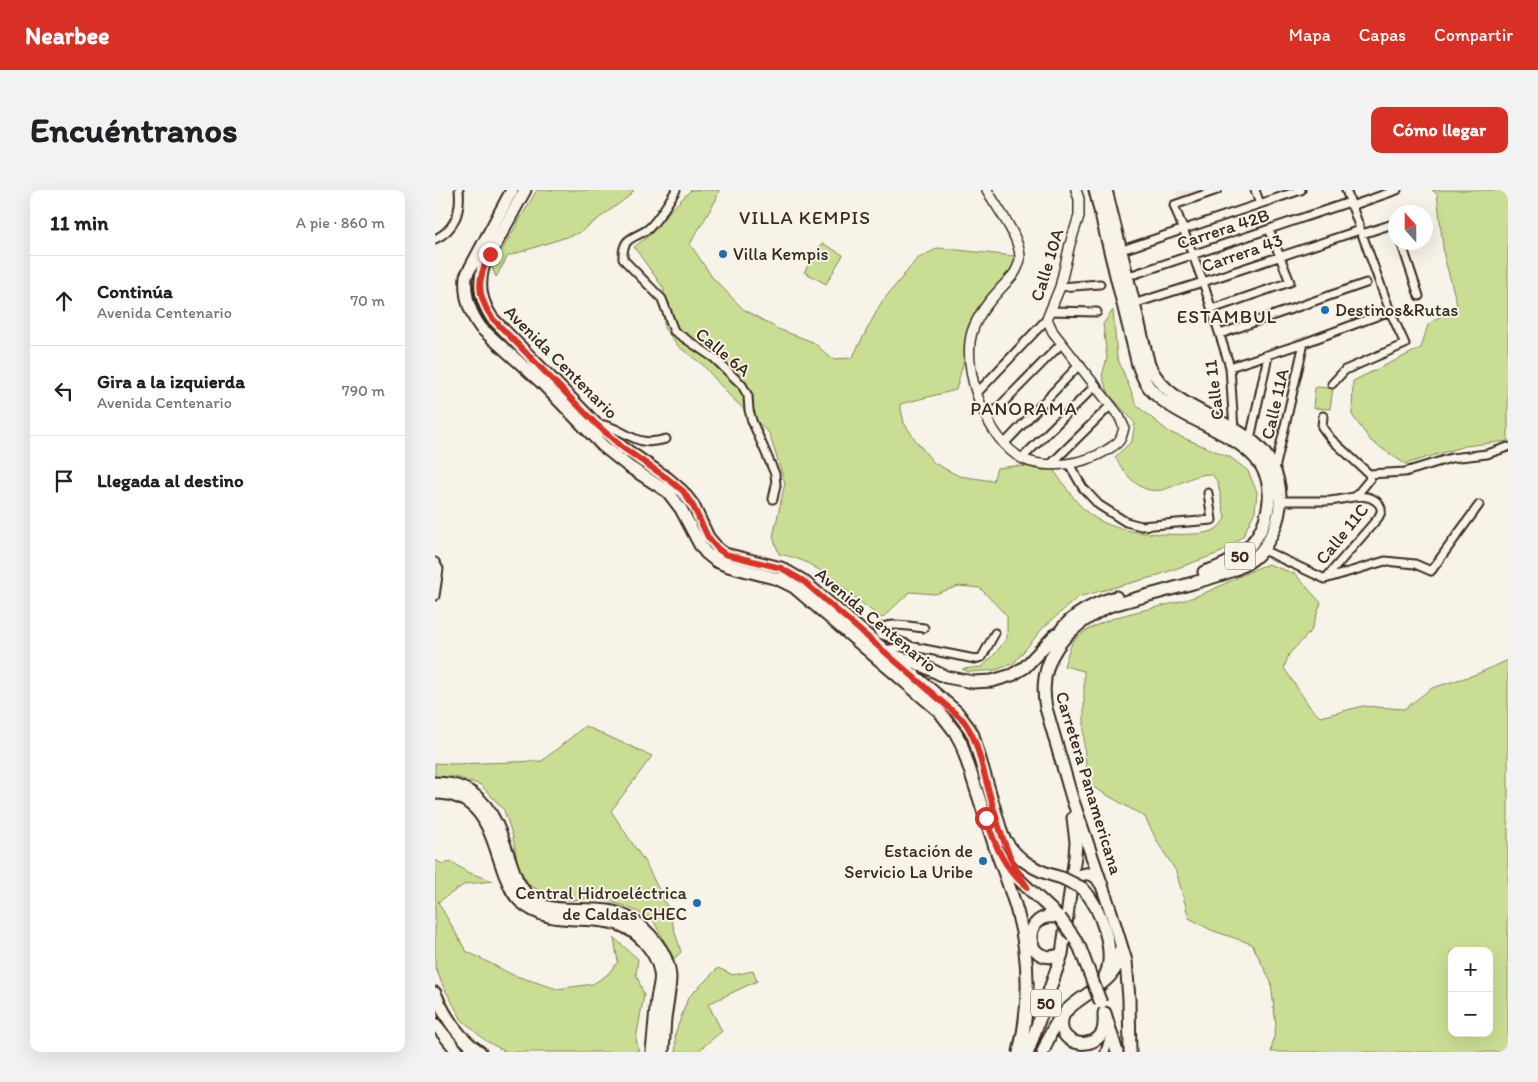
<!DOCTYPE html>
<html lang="es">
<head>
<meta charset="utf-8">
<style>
	body { margin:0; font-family:Itim,sans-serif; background:#f2f2f2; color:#202124 }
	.controls { position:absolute; right:15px; bottom:15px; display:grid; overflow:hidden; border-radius:10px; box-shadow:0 5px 20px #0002 }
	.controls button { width:45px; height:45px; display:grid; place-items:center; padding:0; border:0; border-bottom:1px solid #e0e0e0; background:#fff; color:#202124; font:25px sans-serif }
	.compass { position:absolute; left:953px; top:15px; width:45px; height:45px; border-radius:50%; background:#fff; box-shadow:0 5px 20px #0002; rotate:339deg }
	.stop { position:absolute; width:15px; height:15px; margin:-11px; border:4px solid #d93025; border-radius:50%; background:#fff }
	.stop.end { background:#d93025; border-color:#fff; box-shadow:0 1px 5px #0008 }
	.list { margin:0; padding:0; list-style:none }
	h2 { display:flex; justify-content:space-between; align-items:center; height:65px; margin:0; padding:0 20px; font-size:21px }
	h2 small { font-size:16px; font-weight:400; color:#757577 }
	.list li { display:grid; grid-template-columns:32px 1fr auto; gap:15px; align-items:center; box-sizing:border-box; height:90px; padding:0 20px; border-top:1px solid #e0e0e0 }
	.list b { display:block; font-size:19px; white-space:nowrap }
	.list p { margin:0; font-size:16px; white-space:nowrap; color:#757577 }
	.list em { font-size:16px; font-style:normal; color:#757577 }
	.icon { flex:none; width:28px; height:28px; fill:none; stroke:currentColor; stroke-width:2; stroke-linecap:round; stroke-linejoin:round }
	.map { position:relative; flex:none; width:1073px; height:862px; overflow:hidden; border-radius:10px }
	header { display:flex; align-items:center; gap:30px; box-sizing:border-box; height:70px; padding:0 25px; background:#d93025; color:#fff }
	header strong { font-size:24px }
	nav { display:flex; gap:28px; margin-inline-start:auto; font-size:18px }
	.intro { display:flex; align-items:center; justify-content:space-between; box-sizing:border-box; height:120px; padding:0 30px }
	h1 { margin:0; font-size:35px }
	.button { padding:12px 22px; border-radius:10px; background:#d93025; color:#fff; font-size:18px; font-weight:700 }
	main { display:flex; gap:30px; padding:0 30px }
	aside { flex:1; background:#fff; border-radius:10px; box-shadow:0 5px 20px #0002 }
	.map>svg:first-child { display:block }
	.built { fill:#f6e7d3 }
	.green { fill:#cade93; stroke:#828458; fill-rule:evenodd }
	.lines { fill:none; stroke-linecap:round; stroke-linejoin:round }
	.minor-casing { stroke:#3b2a1e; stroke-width:11 }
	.tertiary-casing { stroke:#3b2a1e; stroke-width:12 }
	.primary-casing { stroke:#3b2a1e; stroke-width:15 }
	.trunk-casing { stroke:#3b2a1e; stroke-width:15 }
	.minor { stroke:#f7f3e8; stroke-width:7 }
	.tertiary { stroke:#f7f3e8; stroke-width:9 }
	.primary { stroke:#f7f3e8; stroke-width:11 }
	.trunk { stroke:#f7f3e8; stroke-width:11 }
	.primary-bridge-casing { stroke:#3b2a1e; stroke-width:15; stroke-linecap:butt }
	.trunk-bridge-casing { stroke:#3b2a1e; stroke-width:15; stroke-linecap:butt }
	.primary-bridge { stroke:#f7f3e8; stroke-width:11 }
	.trunk-bridge { stroke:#f7f3e8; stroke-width:11 }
	.route { stroke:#d93025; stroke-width:6 }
	.poi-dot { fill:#1f6fb2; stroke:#f7f3e8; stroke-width:2 }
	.labels { text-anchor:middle; stroke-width:4; stroke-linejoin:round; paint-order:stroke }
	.shield { fill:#f7f3e8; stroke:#73665b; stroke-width:1 }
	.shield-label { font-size:16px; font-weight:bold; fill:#3b2a1e }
	.street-label { font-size:18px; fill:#3b2a1e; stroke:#f7f3e8 }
	.poi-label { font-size:18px; fill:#3b2a1e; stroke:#f7f3e8; text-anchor:start }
	.neighbourhood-label { font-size:19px; letter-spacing:1px; fill:#3b2a1e; stroke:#f7f3e8 }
</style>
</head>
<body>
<header>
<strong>Nearbee</strong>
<nav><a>Mapa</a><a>Capas</a><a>Compartir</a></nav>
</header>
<div class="intro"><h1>Encuéntranos</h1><a class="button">Cómo llegar</a></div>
<main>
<aside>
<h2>11 min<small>A pie · 860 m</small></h2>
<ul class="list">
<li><svg class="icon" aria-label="ahead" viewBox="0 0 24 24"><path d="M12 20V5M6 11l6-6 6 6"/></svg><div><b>Continúa</b><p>Avenida Centenario</p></div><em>70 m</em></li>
<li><svg class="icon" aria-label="left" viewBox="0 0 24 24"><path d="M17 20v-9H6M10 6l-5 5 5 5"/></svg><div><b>Gira a la izquierda</b><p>Avenida Centenario</p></div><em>790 m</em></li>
<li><svg class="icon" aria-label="arrive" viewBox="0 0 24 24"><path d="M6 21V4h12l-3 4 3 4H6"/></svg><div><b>Llegada al destino</b></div></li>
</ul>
</aside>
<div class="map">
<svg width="1073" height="862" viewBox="0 0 1073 862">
	<rect width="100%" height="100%" fill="#f7f3e8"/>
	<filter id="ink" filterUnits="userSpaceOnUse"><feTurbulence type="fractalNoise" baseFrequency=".02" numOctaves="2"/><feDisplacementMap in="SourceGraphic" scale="10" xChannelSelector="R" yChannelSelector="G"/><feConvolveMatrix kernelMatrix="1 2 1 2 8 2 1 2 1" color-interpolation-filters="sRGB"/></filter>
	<g filter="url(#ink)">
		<!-- built -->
		<path class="built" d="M740,0H766L743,8Z"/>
		<!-- green -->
		<path class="green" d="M102,0H199L193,7L144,43L73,66L61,87L57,77Z
			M256,0H284L281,10L255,54L277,87L308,119L343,139L378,152L397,169L417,168L446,113L482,69L503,58L580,66L577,83L536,143L521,200L465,214L469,233L481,251L499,273L524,286L558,291L562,278L580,276L617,278C630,295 642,317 660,328C670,334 684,339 696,341C712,344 762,347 777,341C782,339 788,333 790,328L783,293L777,284C759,284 752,291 736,297C709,309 693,289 680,267L697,251L700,233L674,204L667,186L672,168L668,134L678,120L682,167L702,216L734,242L795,267L813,281L822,302L820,321L808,346L787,362L718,387L643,407L608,438L579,473L561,480L534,482L527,479L547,477L559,465L572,448V426L545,398L524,396L500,404L475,402L447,428C421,411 391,379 363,369C357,367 350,365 344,364L338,347L350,293L334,243L295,206L268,175L244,157L229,138V99L199,57L216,44L233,23Z
			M997,0H1073V251L1030,256L970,274L936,251L917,225L918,191L986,158L993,135L1022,114L1009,66L1002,4Z
			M387,53L408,65L391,94L369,82Z
			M880,197L898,198L895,219L878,218Z
			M833,374L860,384L886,413L876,441L854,464L849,478L875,517L885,527L928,516L969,519L997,498L1042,484L1073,470V862H836L841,836L836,792L817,754L776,740L754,728L741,681L723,653L710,627L653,594L649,554V481L629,476C632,468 635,453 641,448C675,421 720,421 759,407C785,398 808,383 833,374ZM1017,761H1054V843H1017Z
			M150,536L217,566L176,621L211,674L232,716L246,762L239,769L218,730L193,717L162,708L136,710L116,706L94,695L83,676L78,647L69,620L46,595L21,587H0V573L19,574L107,571Z
			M0,670L7,674L17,672L32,682L58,691L30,694L3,712L31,761L78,785L122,799L158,794L172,785L183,772L179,748L203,769L201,784L209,805L201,849L204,862H71L51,851L27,830L8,796L0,776Z
			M283,778L298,785L318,781L322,791L273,814L287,841L262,862H241L240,844L253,808Z"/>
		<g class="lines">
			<defs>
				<path id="minor" d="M241,0C235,10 221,32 213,39C199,49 187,46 188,69L227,109L239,141L279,168L307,195L313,206L314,220L317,231L340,284L341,295L338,309
					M782,0L739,15L768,92L795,177L799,240
					M820,0L825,14
					M916,16L962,0
					M927,44L961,33
					M0,49C20,40 26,21 24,0
					M966,52L984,106
					M693,58L866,0
					M700,84L915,12
					M625,97L665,94
					M698,114L768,92L925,40
					M777,119L855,92L834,39
					M615,121L662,122
					M785,144L931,93
					M795,177L869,153L955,121
					M897,194L910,180L970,154L955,121L911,0
					M542,203L612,129
					M888,226L887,237L896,249L934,284
					M552,229L627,153
					M164,234C192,238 198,259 231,249
					M815,249L833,166
					M569,254L645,174
					M587,268L661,195
					M616,274L676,215
					M634,274L648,298L664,315L691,332L706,336L777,330L773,303
					M840,279L869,153
					M934,284L970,282L1016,268L1052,264L1073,257
					M921,306L935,289L934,284
					M846,311C861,311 877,311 892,311C908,311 932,299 944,314C948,320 946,323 943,328L890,389
					M828,360L890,389L950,371L980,374L996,381L1044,315
					M0,372L4,379L0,406
					M474,455L445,444L443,441C451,430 476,437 489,438
					M449,460L474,456L540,469L547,467L560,443
					M670,862L675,845"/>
				<path id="tertiary" d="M552,0C562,18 586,48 585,69C584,75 582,79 579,84C563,102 545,118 537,142C526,179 552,251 588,269C612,280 650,274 672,260C676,257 681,255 684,251C687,247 688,242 689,237L684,226L618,142L612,129L625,97L635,54L644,26V9L641,0"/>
				<path id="primary" d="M77,0L31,86C29,106 34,122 46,138L107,193L168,256L193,276L233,302L246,319L265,355L271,363L281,371L293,376L343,389L359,397L504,521L520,542L526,553L560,657L577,683L625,728
					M90,0L48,77C43,97 46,111 57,128L161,234L187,257L232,288L247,301L258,315L273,347L283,359L290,364L346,378L367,390L522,522L534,538L538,545L569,651
					M638,746L645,758L654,782
					M670,823L682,862"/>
				<path id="trunk" d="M660,0L703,175C707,185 710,194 718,202C759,243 856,248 830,330C820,359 797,374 769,382
					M671,0L714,175C733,216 782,224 816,250C833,263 844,283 845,305C847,326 835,356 818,369C801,382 778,387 758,393C730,401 702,408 674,416C632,437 601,468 611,518L637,608L676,722L691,771L694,809L695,862
					M619,451C631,427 657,414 681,407
					M456,465L478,471L511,487L538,492L557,491L577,485L590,477L621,444
					M0,593C59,593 65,647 82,690C103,731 137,715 173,721C192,724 208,736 220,751C228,761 234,773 235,786C235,800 232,814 230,828C229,839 229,851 228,862
					M0,603C51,603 56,648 70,685C74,694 77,704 85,711C125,748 179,707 215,759C220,766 224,774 225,783C227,792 223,800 222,809C220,827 219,844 217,862
					M566,643C580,669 599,681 627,688
					M560,657C568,680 577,702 583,725C595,769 595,819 584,862
					M636,695C643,682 658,679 665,693
					M647,698C665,716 682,762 670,786
					M625,728C585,717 587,780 627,764
					M0,803C10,827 23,848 45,862
					M628,826C619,854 656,862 667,843C670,837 669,830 669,823
					M0,834L23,862
					M593,862L627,764L640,666L641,652L638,628
					M608,862C614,847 619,833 631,821C649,802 686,791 685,760"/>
			</defs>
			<!-- minor casing -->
			<use href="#minor" class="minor-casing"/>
			<!-- tertiary casing -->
			<use href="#tertiary" class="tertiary-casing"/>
			<!-- primary casing -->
			<use href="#primary" class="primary-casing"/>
			<!-- trunk casing -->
			<use href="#trunk" class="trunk-casing"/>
			<!-- minor -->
			<use href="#minor" class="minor"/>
			<!-- tertiary -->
			<use href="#tertiary" class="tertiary"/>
			<!-- primary -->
			<use href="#primary" class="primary"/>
			<!-- trunk -->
			<use href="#trunk" class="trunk"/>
			<defs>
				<path id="primary-bridge" d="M625,728L638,746
					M654,782L666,813"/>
				<path id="trunk-bridge" d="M627,688L647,698"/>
			</defs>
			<!-- primary-bridge casing -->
			<use href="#primary-bridge" class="primary-bridge-casing"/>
			<!-- trunk-bridge casing -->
			<use href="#trunk-bridge" class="trunk-bridge-casing"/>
			<!-- primary-bridge -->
			<use href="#primary-bridge" class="primary-bridge"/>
			<!-- trunk-bridge -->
			<use href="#trunk-bridge" class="trunk-bridge"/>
		</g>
	</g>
	<g class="lines" filter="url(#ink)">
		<!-- route -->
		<path class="route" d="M55,64C42,89 41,104 57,128L161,234L187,257L232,288L248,301L258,316L273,347L283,359L290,364L346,378L367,390L528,530C540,545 544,564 549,583C560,623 568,662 592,697C569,679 560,655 551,628"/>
	</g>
	<!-- markers -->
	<g class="poi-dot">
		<circle cx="288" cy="64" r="5"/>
		<circle cx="890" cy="120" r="5"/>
		<circle cx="548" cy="671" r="5"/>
		<circle cx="262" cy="713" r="5"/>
	</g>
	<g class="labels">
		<!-- shield labels -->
		<g class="shield">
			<rect x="790" y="352.5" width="30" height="27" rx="4"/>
			<rect x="596" y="799.5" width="30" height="27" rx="4"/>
		</g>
		<g class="shield-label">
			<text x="805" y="372">50</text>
			<text x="611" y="819">50</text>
		</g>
		<!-- street labels -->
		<g class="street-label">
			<text transform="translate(788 39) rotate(-18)" y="6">Carrera 42B</text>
			<text transform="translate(807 63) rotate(-19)" y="6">Carrera 43</text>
			<text transform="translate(612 75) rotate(-73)" y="6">Calle 10A</text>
			<text transform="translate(288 162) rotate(40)" y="6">Calle 6A</text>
			<text transform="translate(126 172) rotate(45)" y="6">Avenida Centenario</text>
			<text transform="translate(779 200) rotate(-97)" y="6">Calle 11</text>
			<text transform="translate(840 214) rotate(-77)" y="6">Calle 11A</text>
			<text transform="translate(907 344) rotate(-51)" y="6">Calle 11C</text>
			<text transform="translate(441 430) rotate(40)" y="6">Avenida Centenario</text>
			<text transform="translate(654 593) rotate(73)" y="6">Carretera Panamericana</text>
		</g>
		<!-- poi labels -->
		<g class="poi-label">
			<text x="298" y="70">Villa Kempis</text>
			<text x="900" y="126">Destinos&amp;Rutas</text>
			<text x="538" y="667" text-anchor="end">Estación de<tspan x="538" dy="21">Servicio La Uribe</tspan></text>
			<text x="252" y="709" text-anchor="end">Central Hidroeléctrica<tspan x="252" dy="21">de Caldas CHEC</tspan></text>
		</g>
		<!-- neighbourhood labels -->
		<g class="neighbourhood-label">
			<text x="370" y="34">VILLA KEMPIS</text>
			<text x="792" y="133">ESTAMBUL</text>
			<text x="589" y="225">PANORAMA</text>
		</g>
	</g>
</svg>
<div class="controls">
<button>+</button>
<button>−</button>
</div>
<svg class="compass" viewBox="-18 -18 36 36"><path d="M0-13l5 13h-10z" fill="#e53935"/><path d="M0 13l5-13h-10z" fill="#757577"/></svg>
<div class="stop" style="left:551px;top:628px"></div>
<div class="stop end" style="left:55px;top:64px"></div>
</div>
</main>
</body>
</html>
